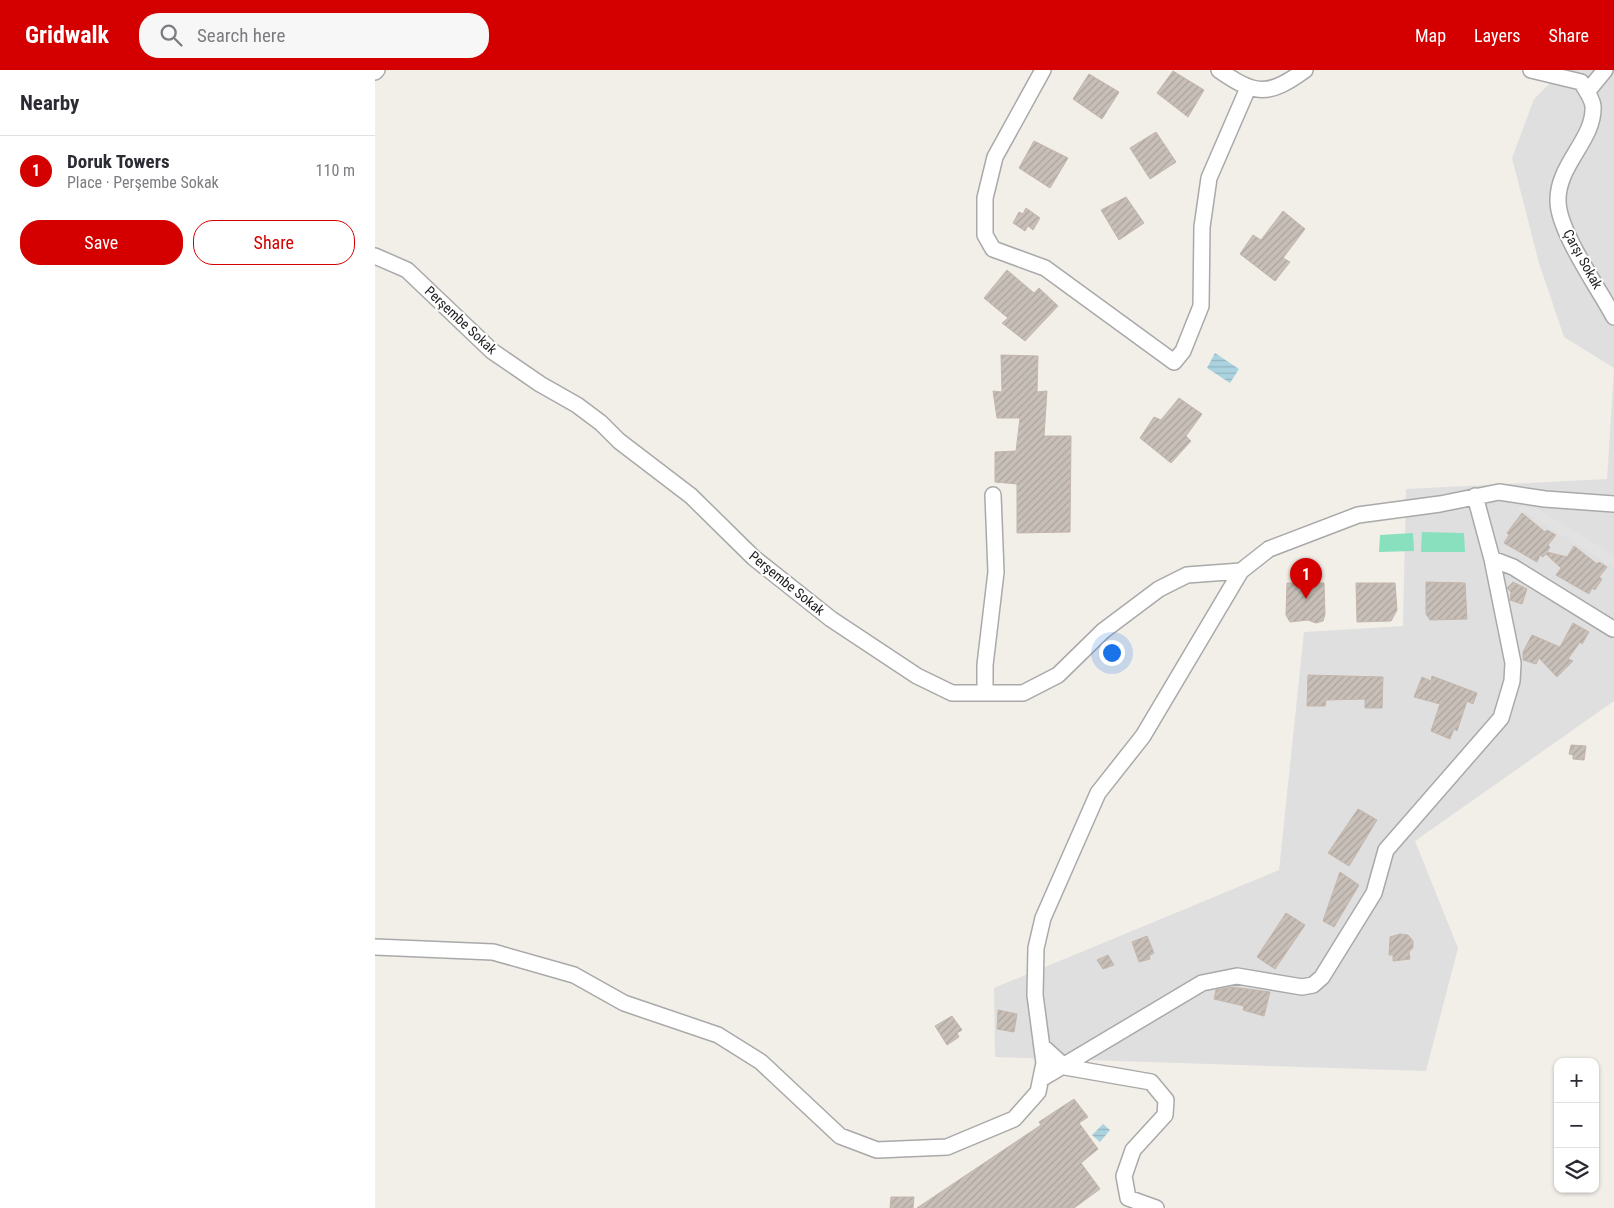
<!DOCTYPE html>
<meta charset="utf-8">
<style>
body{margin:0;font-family:"Roboto Condensed",sans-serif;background:#f7f7f7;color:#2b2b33}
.controls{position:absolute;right:15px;bottom:15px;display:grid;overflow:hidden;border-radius:10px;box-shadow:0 1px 4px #0004}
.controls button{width:45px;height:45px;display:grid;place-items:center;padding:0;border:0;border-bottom:1px solid #e1e1e2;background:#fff;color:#2b2b33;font:25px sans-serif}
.you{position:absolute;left:736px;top:582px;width:18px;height:18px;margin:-12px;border:4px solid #fff;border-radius:50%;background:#1a73e8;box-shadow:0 0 0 8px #1a73e833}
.badge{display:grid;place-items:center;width:32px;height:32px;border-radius:50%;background:#d40000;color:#fff;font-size:16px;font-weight:700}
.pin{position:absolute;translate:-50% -41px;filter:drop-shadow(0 1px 2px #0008)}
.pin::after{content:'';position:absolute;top:26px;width:18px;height:15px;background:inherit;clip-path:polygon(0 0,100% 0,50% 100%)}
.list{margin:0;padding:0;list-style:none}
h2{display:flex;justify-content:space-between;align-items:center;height:65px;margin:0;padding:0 20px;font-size:21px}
h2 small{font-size:16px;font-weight:400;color:#7c7c81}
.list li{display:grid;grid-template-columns:32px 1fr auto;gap:15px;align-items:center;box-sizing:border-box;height:70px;padding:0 20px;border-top:1px solid #e1e1e2}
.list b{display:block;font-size:19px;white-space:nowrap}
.list p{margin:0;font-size:16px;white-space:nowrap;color:#7c7c81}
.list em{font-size:16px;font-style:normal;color:#7c7c81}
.actions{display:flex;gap:10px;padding:15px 20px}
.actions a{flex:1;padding:11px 0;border:1px solid #d40000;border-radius:20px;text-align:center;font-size:18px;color:#d40000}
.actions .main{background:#d40000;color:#fff}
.icon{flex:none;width:28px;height:28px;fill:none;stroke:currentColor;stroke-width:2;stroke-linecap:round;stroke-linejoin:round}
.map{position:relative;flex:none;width:1239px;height:1138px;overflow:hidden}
header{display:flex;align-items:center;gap:30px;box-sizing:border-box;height:70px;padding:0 25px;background:#d40000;color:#fff}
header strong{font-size:24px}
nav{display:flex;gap:28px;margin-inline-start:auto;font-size:18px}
.search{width:350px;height:45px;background:#f7f7f7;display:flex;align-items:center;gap:12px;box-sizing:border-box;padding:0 18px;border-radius:20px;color:#7c7c81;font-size:19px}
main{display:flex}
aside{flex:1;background:#fff}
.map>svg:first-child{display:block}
</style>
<header>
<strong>Gridwalk</strong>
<div class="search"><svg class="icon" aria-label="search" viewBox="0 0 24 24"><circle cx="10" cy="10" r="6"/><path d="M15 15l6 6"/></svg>Search here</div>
<nav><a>Map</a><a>Layers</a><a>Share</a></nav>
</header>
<main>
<aside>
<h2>Nearby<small></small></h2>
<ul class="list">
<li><span class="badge">1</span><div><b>Doruk Towers</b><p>Place · Perşembe Sokak</p></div><em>110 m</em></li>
</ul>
<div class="actions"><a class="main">Save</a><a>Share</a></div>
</aside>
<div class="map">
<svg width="1239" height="1138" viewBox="0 0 1239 1138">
<defs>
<pattern id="water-rules" width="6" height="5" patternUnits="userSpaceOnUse" patternTransform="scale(1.25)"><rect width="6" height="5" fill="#aad3df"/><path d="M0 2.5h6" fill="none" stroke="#92b5bf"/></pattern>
<pattern id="building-hatch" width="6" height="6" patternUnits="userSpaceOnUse" patternTransform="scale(1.25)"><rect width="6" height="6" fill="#c7bfb8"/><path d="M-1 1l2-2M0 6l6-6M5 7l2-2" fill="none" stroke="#aba49e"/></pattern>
</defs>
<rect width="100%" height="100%" fill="#f2efe9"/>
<path fill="#e0dfdf" d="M 1188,0 L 1239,0 L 1239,631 L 1040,771 L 1083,878 L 1051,1001 L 620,987 L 619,918 L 904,800 L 929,562 L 1028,556 L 1031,419 L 1232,409 L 1239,298 L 1189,267 L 1164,193 L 1137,88 L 1159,29 Z"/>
<path fill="#88e0be" d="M 1047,462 L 1089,463 L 1090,482 L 1046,482 Z
M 1038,463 L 1039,481 L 1004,482 L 1005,465 Z"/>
<path fill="#e2e2e2" d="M 1146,435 L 1159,437 L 1239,485 L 1239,498 L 1159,447 L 1144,440 Z"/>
<path fill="url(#water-rules)" d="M 840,283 L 864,299 L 855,313 L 832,298 Z
M 728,1054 L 735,1060 L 725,1072 L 717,1065 Z"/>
<path fill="url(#building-hatch)" stroke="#c4b6ab" d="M 798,1 L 829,20 L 813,47 L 782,23 Z
M 714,4 L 744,22 L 727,49 L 698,29 Z
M 781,62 L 801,92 L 775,109 L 755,78 Z
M 659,71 L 693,88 L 675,118 L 644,98 Z
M 751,127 L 769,153 L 744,170 L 726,140 Z
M 651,138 L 665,148 L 658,160 L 653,156 L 650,161 L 638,153 L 644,142 L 648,144 Z
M 908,141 L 930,159 L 908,188 L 915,192 L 900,211 L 865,184 L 878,165 L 886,170 Z
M 632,200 L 659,223 L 664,218 L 683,236 L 650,271 L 627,253 L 633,248 L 609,228 Z
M 626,285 L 663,286 L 662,322 L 672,321 L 669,366 L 696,366 L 695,462 L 642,463 L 642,414 L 620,412 L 620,382 L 641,381 L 645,348 L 622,348 L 618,321 L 627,322 Z
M 804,328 L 827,344 L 811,366 L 816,371 L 796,393 L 765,368 L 779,347 L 786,350 Z
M 1147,443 L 1170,462 L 1172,460 L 1181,465 L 1173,475 L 1175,477 L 1172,482 L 1192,487 L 1199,476 L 1222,494 L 1224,492 L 1232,497 L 1224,507 L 1227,509 L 1220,520 L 1217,518 L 1214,524 L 1181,505 L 1186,498 L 1171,484 L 1168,487 L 1165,485 L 1162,492 L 1129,473 L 1134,465 L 1132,463 Z
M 1051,512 L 1090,513 L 1092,549 L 1055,550 L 1051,544 Z
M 1138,512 L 1152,519 L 1147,534 L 1135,530 L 1136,522 L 1132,518 Z
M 912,513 L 949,513 L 950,544 L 948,551 L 941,553 L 933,550 L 915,552 L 911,545 Z
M 981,513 L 1020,513 L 1022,540 L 1016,551 L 982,552 Z
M 1198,553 L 1214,562 L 1207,574 L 1205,572 L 1193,589 L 1198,591 L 1182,607 L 1164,588 L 1161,594 L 1148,590 L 1148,582 L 1157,565 L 1185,577 Z
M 933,605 L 1008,607 L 1007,638 L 990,638 L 990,629 L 951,630 L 950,636 L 932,636 Z
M 1057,606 L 1102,623 L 1098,634 L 1092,631 L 1082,661 L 1079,659 L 1075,669 L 1056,661 L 1065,634 L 1039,627 L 1047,607 L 1056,611 Z
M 1196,675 L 1211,676 L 1209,690 L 1198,689 L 1198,685 L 1194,684 Z
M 983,739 L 1002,750 L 974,796 L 953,783 Z
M 965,802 L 984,815 L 959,857 L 948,851 Z
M 911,843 L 930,855 L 900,899 L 882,887 Z
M 1025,864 L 1033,865 L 1038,871 L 1038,878 L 1034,882 L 1035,889 L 1018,891 L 1018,885 L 1014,885 L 1015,867 Z
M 772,866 L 779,883 L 774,886 L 775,889 L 764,892 L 757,872 Z
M 733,885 L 739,895 L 728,899 L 722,890 Z
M 857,917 L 895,922 L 889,946 L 868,940 L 869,936 L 839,929 L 841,920 Z
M 623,940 L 642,944 L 639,962 L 622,959 Z
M 577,946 L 587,960 L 582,963 L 584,967 L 572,975 L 560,956 Z
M 699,1029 L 713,1047 L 704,1053 L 723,1079 L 706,1093 L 725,1119 L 699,1138 L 542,1138 L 666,1055 L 664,1052 Z
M 516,1127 L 539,1127 L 538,1138 L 515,1138 Z"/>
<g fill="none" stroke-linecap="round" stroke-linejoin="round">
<defs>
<path id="minor" d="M 668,0 L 620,87 L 610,128 L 610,165 L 618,179 L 670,198 L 799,292 L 808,281 L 826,236 L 827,157 L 834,108 L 873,18
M 844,0 C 880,25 893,27 930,0
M 1156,0 L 1206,12 C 1210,18 1217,28 1218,36 C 1220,69 1182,95 1183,131 C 1183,161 1224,219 1239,247
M 0,2 L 2,0
M 1212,22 L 1230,0
M 0,186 L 32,200 L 117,281 L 165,314 L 202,335 L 226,353 L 244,371 L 316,426 L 379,488 L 456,549 L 542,606 L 577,623 L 648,623 L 683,605 L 728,561 L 784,519 L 812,505 L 866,501
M 1117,489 L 1138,497 L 1238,559
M 610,623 L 610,595 L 621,502 L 618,425
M 0,877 L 118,882 L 199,905 L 249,933 L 343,965 L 386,992 L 465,1066 L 502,1080 L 572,1077 L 639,1049 L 663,1022 L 669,993 L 660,925 L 661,878 L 668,848 L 723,723 L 768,666 L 866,501 L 894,479 L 983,445 L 1065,434 L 1124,422 L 1170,429 L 1239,434
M 667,976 L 690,997 L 776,1012 L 791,1030 L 790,1045 L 758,1080 L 749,1106 L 753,1128 L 781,1138
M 666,1009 L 827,913 L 862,906 L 927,917 L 938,915 L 947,907 L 999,823 L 1011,780 L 1126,648 L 1137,611 L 1138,593 L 1117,489 L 1100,426"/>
</defs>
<use href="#minor" stroke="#a9a9a9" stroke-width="18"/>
<use href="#minor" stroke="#fff" stroke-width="15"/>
</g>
<g text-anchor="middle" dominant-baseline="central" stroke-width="4" stroke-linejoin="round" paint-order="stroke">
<g font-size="14" fill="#222" stroke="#fff">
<text transform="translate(1208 189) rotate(61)">Çarşı Sokak</text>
<text transform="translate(86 250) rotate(43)">Perşembe Sokak</text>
<text transform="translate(412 513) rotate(39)">Perşembe Sokak</text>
</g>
</g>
</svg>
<div class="controls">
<button>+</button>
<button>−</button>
<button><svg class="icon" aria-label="layers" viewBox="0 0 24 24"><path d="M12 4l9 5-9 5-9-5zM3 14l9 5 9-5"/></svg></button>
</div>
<div class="you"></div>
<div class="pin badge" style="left:931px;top:529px">1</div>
</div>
</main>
